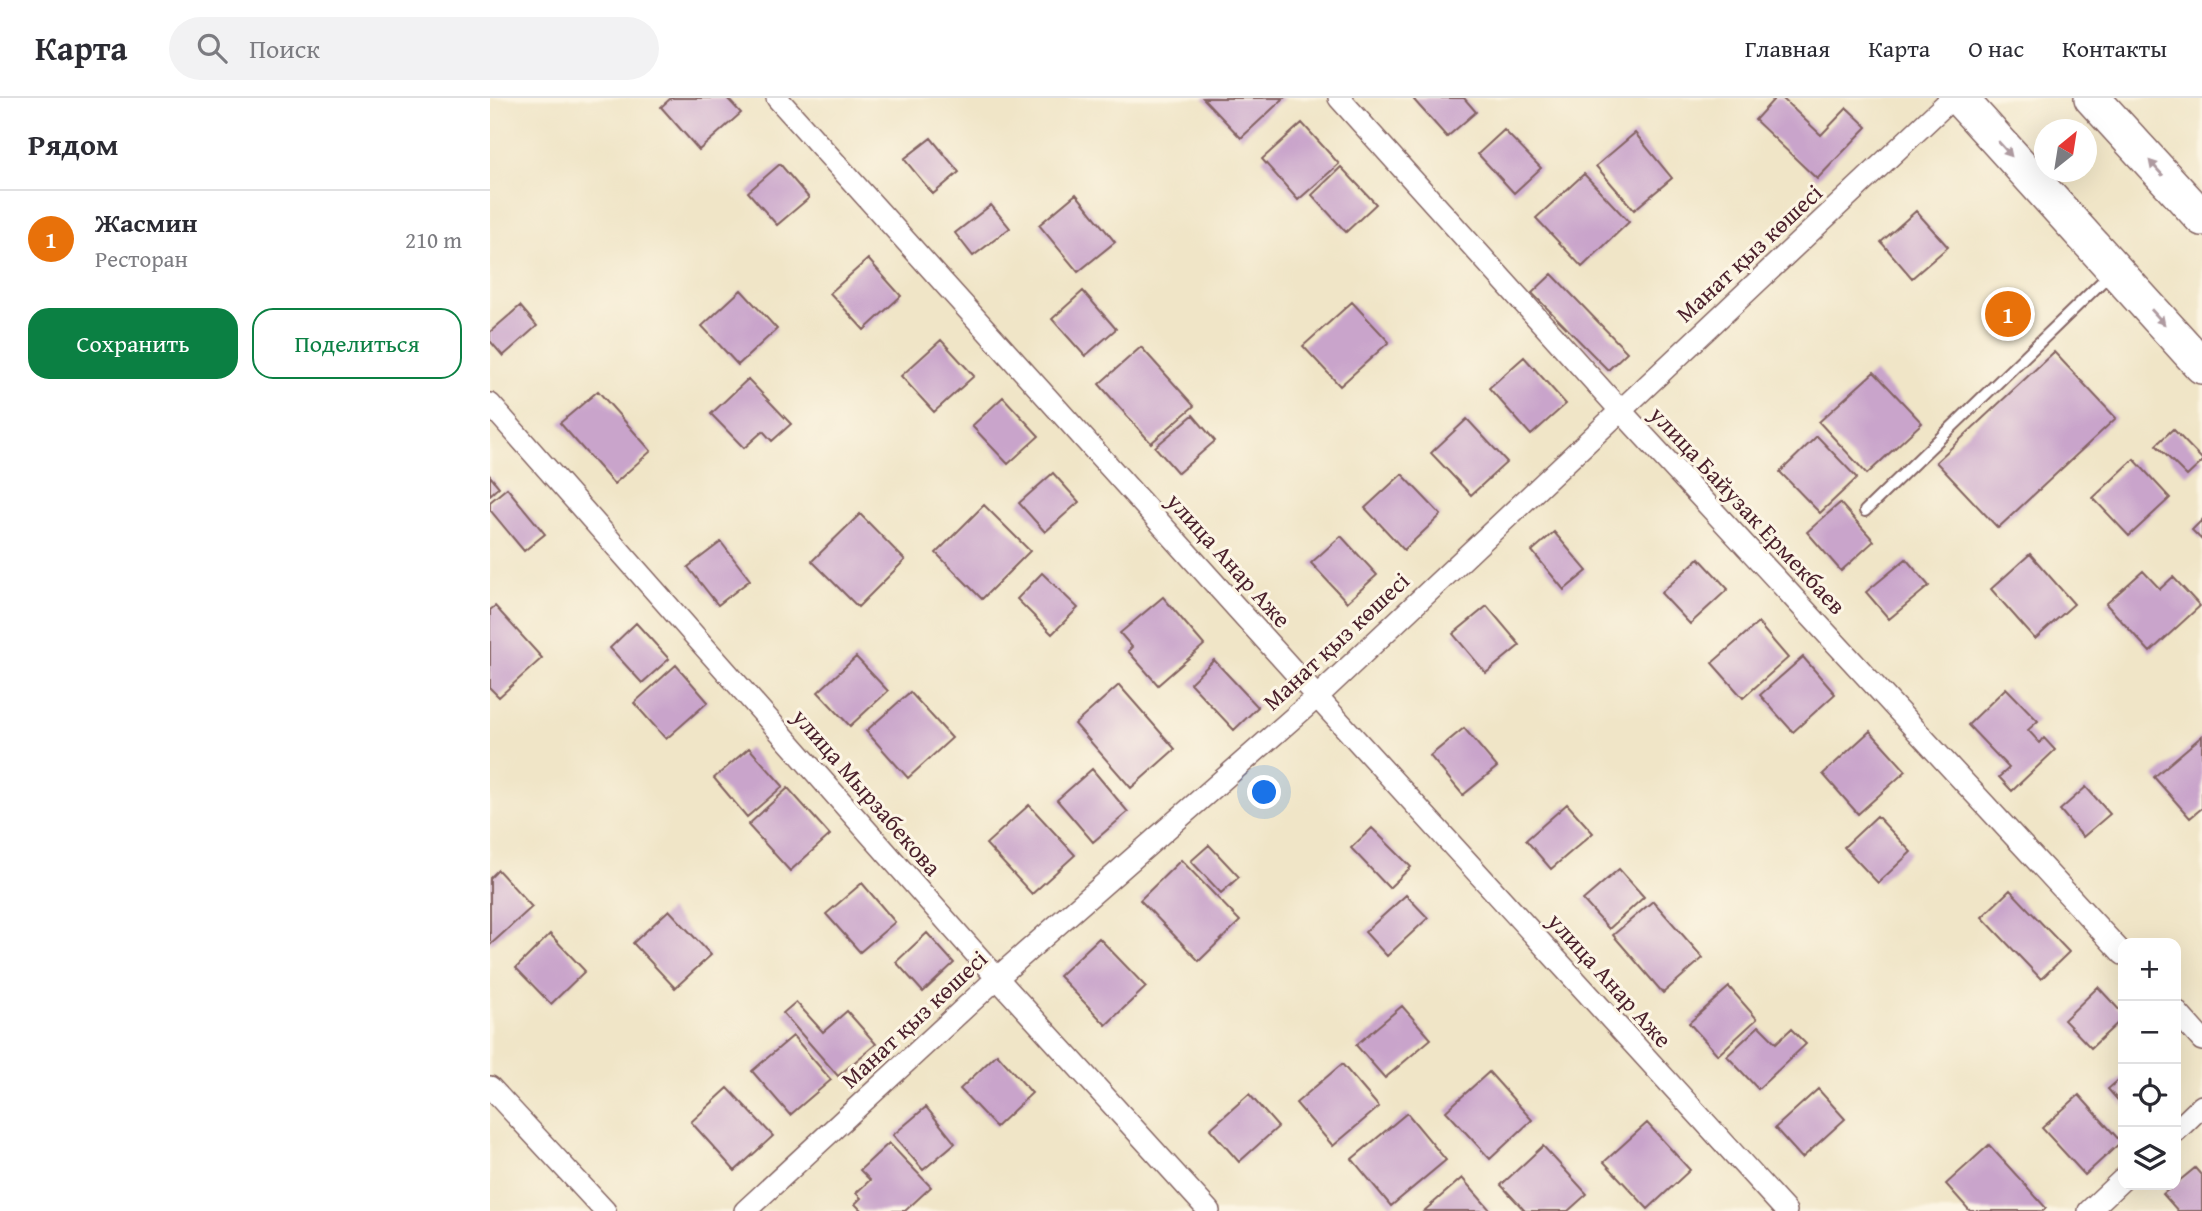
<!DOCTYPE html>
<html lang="ru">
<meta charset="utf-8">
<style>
body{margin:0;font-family:"Gentium Book Plus",serif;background:#f2f2f3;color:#2b2b33}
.controls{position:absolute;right:21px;bottom:21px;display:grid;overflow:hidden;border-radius:14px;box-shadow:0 7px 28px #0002}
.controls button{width:63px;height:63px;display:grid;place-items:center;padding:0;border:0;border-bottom:2px solid #e1e1e2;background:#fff;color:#2b2b33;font:35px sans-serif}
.compass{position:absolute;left:1544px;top:21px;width:63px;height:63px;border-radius:50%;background:#fff;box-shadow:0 7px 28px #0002;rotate:30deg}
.you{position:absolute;left:775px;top:695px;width:24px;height:24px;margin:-18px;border:5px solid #fff;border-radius:50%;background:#1a73e8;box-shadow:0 0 0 10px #1a73e833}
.badge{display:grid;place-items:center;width:46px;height:46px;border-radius:50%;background:#0b8043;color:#fff;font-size:23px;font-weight:700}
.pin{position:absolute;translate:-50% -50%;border:4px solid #fff;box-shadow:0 2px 7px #0006}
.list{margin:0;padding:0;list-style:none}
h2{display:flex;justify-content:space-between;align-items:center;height:91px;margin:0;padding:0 28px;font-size:30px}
h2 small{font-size:23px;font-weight:400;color:#7c7c81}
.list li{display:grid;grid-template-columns:46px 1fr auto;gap:21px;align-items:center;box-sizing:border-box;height:98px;padding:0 28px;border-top:2px solid #e1e1e2}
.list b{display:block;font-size:26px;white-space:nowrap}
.list p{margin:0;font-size:23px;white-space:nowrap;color:#7c7c81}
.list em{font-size:23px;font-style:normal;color:#7c7c81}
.actions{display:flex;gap:14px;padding:21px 28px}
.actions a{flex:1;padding:16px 0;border:2px solid #0b8043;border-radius:21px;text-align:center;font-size:24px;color:#0b8043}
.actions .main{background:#0b8043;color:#fff}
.icon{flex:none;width:38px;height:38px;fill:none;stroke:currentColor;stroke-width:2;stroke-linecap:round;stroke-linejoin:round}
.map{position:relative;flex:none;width:1712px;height:1113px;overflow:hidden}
header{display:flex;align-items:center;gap:42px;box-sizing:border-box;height:98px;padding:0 35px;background:#fff;border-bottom:2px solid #e1e1e2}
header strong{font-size:33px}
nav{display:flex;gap:38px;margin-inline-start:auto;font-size:24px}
.search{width:490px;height:63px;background:#f2f2f3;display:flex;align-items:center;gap:18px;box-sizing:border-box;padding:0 24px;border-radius:38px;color:#7c7c81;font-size:26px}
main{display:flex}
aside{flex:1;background:#fff}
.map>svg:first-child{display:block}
</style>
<header>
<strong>Карта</strong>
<div class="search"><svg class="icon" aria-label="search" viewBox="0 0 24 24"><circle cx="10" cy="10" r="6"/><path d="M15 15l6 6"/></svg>Поиск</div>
<nav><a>Главная</a><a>Карта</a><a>О нас</a><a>Контакты</a></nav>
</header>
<main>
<aside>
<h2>Рядом<small></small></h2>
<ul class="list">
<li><span class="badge" style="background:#e8710a">1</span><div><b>Жасмин</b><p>Ресторан</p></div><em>210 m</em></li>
</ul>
<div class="actions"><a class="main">Сохранить</a><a>Поделиться</a></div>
</aside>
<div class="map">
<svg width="1712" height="1113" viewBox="0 0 1712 1113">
<rect width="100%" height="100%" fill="#fcf5e5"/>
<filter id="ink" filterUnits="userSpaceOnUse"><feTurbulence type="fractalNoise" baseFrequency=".0143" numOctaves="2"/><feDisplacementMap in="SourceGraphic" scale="14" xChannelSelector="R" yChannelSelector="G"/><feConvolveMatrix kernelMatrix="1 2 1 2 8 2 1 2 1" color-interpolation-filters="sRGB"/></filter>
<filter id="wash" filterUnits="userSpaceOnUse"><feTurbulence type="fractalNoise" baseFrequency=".00686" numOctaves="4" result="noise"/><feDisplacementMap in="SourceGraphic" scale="28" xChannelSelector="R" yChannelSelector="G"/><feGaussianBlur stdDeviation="1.57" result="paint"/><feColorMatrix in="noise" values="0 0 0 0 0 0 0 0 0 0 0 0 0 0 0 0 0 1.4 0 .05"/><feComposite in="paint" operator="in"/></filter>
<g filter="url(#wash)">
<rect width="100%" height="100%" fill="#f0e5c7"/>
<g id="blocks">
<path fill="#c9a4cb" d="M 181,0 L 237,0 L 251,15 L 209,52 L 171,9 Z
M 713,0 L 794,0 L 751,40 Z
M 926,0 L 974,0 L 986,14 L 957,39 L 924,2 Z
M 1285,0 L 1292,0 L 1331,37 L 1357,10 L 1377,29 L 1327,81 L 1265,22 Z
M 812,25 L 849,66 L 808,102 L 772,61 Z
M 1014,32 L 1051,70 L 1024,95 L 988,56 Z
M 1145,35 L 1182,80 L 1144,112 L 1106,68 Z
M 441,40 L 469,74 L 443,96 L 414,61 Z
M 290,66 L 319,100 L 287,127 L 258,94 Z
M 851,69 L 886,106 L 856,134 L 822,97 Z
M 1094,76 L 1139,124 L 1092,169 L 1046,120 Z
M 586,96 L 625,144 L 588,174 L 549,127 Z
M 501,107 L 520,130 L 483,158 L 465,135 Z
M 1426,113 L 1458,149 L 1422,180 L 1391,144 Z
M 378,161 L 411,198 L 374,232 L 340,195 Z
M 1062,176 L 1137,254 L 1118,272 L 1042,195 Z
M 251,192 L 287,231 L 248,267 L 212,228 Z
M 593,193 L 626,231 L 595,258 L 562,221 Z
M 862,204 L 899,244 L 850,288 L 813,248 Z
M 30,208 L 47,228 L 13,258 L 0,243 L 0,234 Z
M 451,242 L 484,278 L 444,314 L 411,278 Z
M 651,249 L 704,308 L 661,345 L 609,286 Z
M 1564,254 L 1626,320 L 1508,430 L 1446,364 Z
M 1034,259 L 1076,306 L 1041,337 L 999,290 Z
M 1384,274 L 1432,325 L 1377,376 L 1329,324 Z
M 258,281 L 301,326 L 282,343 L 273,333 L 254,350 L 221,316 Z
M 108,293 L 161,353 L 124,386 L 70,325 Z
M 513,299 L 549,338 L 518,366 L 482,328 Z
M 703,317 L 725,343 L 688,375 L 665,349 Z
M 977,321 L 1017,364 L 981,397 L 941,355 Z
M 1683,331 L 1712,361 L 1712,364 L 1697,378 L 1666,347 Z
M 1327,338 L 1367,380 L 1330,415 L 1290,374 Z
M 1644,361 L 1680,400 L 1639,438 L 1603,400 Z
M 563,375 L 589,404 L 555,434 L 529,405 Z
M 912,376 L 951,417 L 914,452 L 875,410 Z
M 0,378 L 9,389 L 0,397 Z
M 17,390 L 55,436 L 34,453 L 0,412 L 0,404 Z
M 1350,405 L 1384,443 L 1351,473 L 1317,434 Z
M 494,407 L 540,453 L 492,501 L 446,455 Z
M 370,416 L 415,462 L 368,509 L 322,463 Z
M 1712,422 L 1712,442 L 1702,432 Z
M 1064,434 L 1097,473 L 1074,492 L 1042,453 Z
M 851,438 L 887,477 L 857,504 L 821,465 Z
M 231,444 L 260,482 L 228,507 L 198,469 Z
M 1540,456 L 1584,506 L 1545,541 L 1501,491 Z
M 1209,460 L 1238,491 L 1200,526 L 1171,495 Z
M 1416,461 L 1439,488 L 1399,521 L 1376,494 Z
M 1653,473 L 1670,491 L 1683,479 L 1710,508 L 1660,554 L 1616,506 Z
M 552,475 L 588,510 L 562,536 L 527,501 Z
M 673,499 L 714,547 L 668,587 L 638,553 L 642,549 L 630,535 Z
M 5,508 L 52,560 L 9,599 L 0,590 L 0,512 Z
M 997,508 L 1030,547 L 996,575 L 963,536 Z
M 146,525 L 179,561 L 152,585 L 120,550 Z
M 1268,525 L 1298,560 L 1253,600 L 1222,565 Z
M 366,559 L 398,593 L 360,628 L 328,594 Z
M 1313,559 L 1345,596 L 1303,634 L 1270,597 Z
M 724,562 L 768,609 L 744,632 L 700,585 Z
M 186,567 L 218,604 L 176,641 L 144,605 Z
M 629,587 L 685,651 L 641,690 L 585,626 Z
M 1516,590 L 1548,623 L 1538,632 L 1550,645 L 1554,640 L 1565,652 L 1522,693 L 1509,679 L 1519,670 L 1478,627 Z
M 420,594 L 462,640 L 418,680 L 376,633 Z
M 974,630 L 1007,669 L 973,697 L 940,658 Z
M 1380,633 L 1416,673 L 1368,716 L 1333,676 Z
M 1712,638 L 1712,710 L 1700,720 L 1664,679 Z
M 259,650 L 293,688 L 257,719 L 224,680 Z
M 602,671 L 638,714 L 603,744 L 567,702 Z
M 1596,689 L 1620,716 L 1593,739 L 1570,712 Z
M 298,690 L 340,737 L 300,773 L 258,727 Z
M 1077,706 L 1103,735 L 1061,771 L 1036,742 Z
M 539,707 L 585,757 L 542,796 L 496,746 Z
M 1387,718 L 1421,754 L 1388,785 L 1354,749 Z
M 882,730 L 921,769 L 899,790 L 861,750 Z
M 719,747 L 749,779 L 731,795 L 701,763 Z
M 691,762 L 750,823 L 709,863 L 650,802 Z
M 1129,771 L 1154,799 L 1119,831 L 1093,802 Z
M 8,772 L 42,809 L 0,847 L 0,780 Z
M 372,785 L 405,824 L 370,854 L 336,816 Z
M 1520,792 L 1579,854 L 1551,881 L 1492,819 Z
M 916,797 L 938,820 L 897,858 L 875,834 Z
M 1163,803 L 1213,860 L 1173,895 L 1123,837 Z
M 179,812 L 221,857 L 185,890 L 143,845 Z
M 437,835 L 464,865 L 433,894 L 406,864 Z
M 60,836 L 95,873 L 61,906 L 26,870 Z
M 609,840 L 656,889 L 616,927 L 569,878 Z
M 1239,889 L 1267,921 L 1228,957 L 1199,925 Z
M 1608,889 L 1633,916 L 1633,920 L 1601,950 L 1574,922 Z
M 306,904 L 333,934 L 357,913 L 386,946 L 348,978 L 293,915 Z
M 912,908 L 941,941 L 895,980 L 866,947 Z
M 1269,928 L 1286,945 L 1301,931 L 1316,946 L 1268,991 L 1237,958 Z
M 303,938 L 341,982 L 300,1017 L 262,973 Z
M 507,956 L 542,995 L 506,1029 L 470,991 Z
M 852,966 L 889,1009 L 843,1048 L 806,1005 Z
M 999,974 L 1042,1022 L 1000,1061 L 956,1013 Z
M 1633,978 L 1633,1008 L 1618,991 Z
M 238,990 L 283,1038 L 245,1073 L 201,1024 Z
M 1328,991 L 1355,1021 L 1312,1060 L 1285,1030 Z
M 759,996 L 788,1029 L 749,1064 L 720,1031 Z
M 1589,997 L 1631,1044 L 1595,1077 L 1552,1030 Z
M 436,1009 L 465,1045 L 433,1072 L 403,1037 Z
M 917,1015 L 956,1062 L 901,1108 L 862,1061 Z
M 1157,1025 L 1200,1072 L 1158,1111 L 1114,1064 Z
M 399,1045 L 441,1089 L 415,1113 L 372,1113 L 365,1106 L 371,1100 L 366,1095 L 380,1082 L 370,1072 Z
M 1499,1047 L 1556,1110 L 1553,1113 L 1480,1113 L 1456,1086 Z
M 1053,1048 L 1097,1096 L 1078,1113 L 1035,1113 L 1011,1087 Z
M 1705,1070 L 1712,1078 L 1712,1113 L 1688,1113 L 1673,1096 Z
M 972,1080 L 1001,1113 L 934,1113 Z"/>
</g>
</g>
<g filter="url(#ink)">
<use href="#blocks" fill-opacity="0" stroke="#846462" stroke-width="2"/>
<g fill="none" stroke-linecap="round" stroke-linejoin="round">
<defs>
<path id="lane" d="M 1375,413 L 1620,176"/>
<path id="street" d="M 287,0 L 827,599 L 1296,1113
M 849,0 L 1130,312 L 1633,856
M 0,306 L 507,880 L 719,1113
M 1686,913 L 1712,942
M 0,989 L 115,1113
M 1686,1033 L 1712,1008
M 255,1113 L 507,880 L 827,599 L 1462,0
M 1599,1113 L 1633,1081"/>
<path id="primary" d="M 1469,0 L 1712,268
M 1602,0 L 1712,120"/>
</defs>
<use href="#lane" stroke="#846462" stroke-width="14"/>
<use href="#street" stroke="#846462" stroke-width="24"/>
<use href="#primary" stroke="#846462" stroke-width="38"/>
<use href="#lane" stroke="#fff" stroke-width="10"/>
<use href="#street" stroke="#fff" stroke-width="21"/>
<use href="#primary" stroke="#fff" stroke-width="35"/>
</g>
<defs><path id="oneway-solid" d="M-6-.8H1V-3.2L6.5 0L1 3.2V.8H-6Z" transform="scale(1.75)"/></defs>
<g fill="#ae9aa0">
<use href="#oneway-solid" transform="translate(1515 51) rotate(48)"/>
<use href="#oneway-solid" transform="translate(1666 70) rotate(-132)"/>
<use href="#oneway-solid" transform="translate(1668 219) rotate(48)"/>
</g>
</g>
<g text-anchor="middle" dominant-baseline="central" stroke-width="6" stroke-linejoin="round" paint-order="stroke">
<g font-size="24" fill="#4a1f2b" stroke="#fcf5e5">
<text transform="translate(1259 155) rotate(-43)">Манат қыз көшесі</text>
<text transform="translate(1258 412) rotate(47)">улица Байузак Ермекбаев</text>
<text transform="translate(739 462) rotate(48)">улица Анар Аже</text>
<text transform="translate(846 543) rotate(-43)">Манат қыз көшесі</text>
<text transform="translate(377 694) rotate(49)">улица Мырзабекова</text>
<text transform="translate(1120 882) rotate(48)">улица Анар Аже</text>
<text transform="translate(424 921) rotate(-43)">Манат қыз көшесі</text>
</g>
</g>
</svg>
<div class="controls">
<button>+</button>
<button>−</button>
<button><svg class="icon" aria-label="locate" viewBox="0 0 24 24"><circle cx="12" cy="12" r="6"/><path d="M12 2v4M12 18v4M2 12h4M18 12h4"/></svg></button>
<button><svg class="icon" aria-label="layers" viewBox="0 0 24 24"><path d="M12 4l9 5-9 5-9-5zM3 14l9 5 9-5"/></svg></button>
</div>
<svg class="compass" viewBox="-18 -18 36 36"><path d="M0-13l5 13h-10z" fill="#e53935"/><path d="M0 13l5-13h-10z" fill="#7c7c81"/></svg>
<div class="you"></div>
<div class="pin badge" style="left:1518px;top:216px;background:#e8710a">1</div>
</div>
</main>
